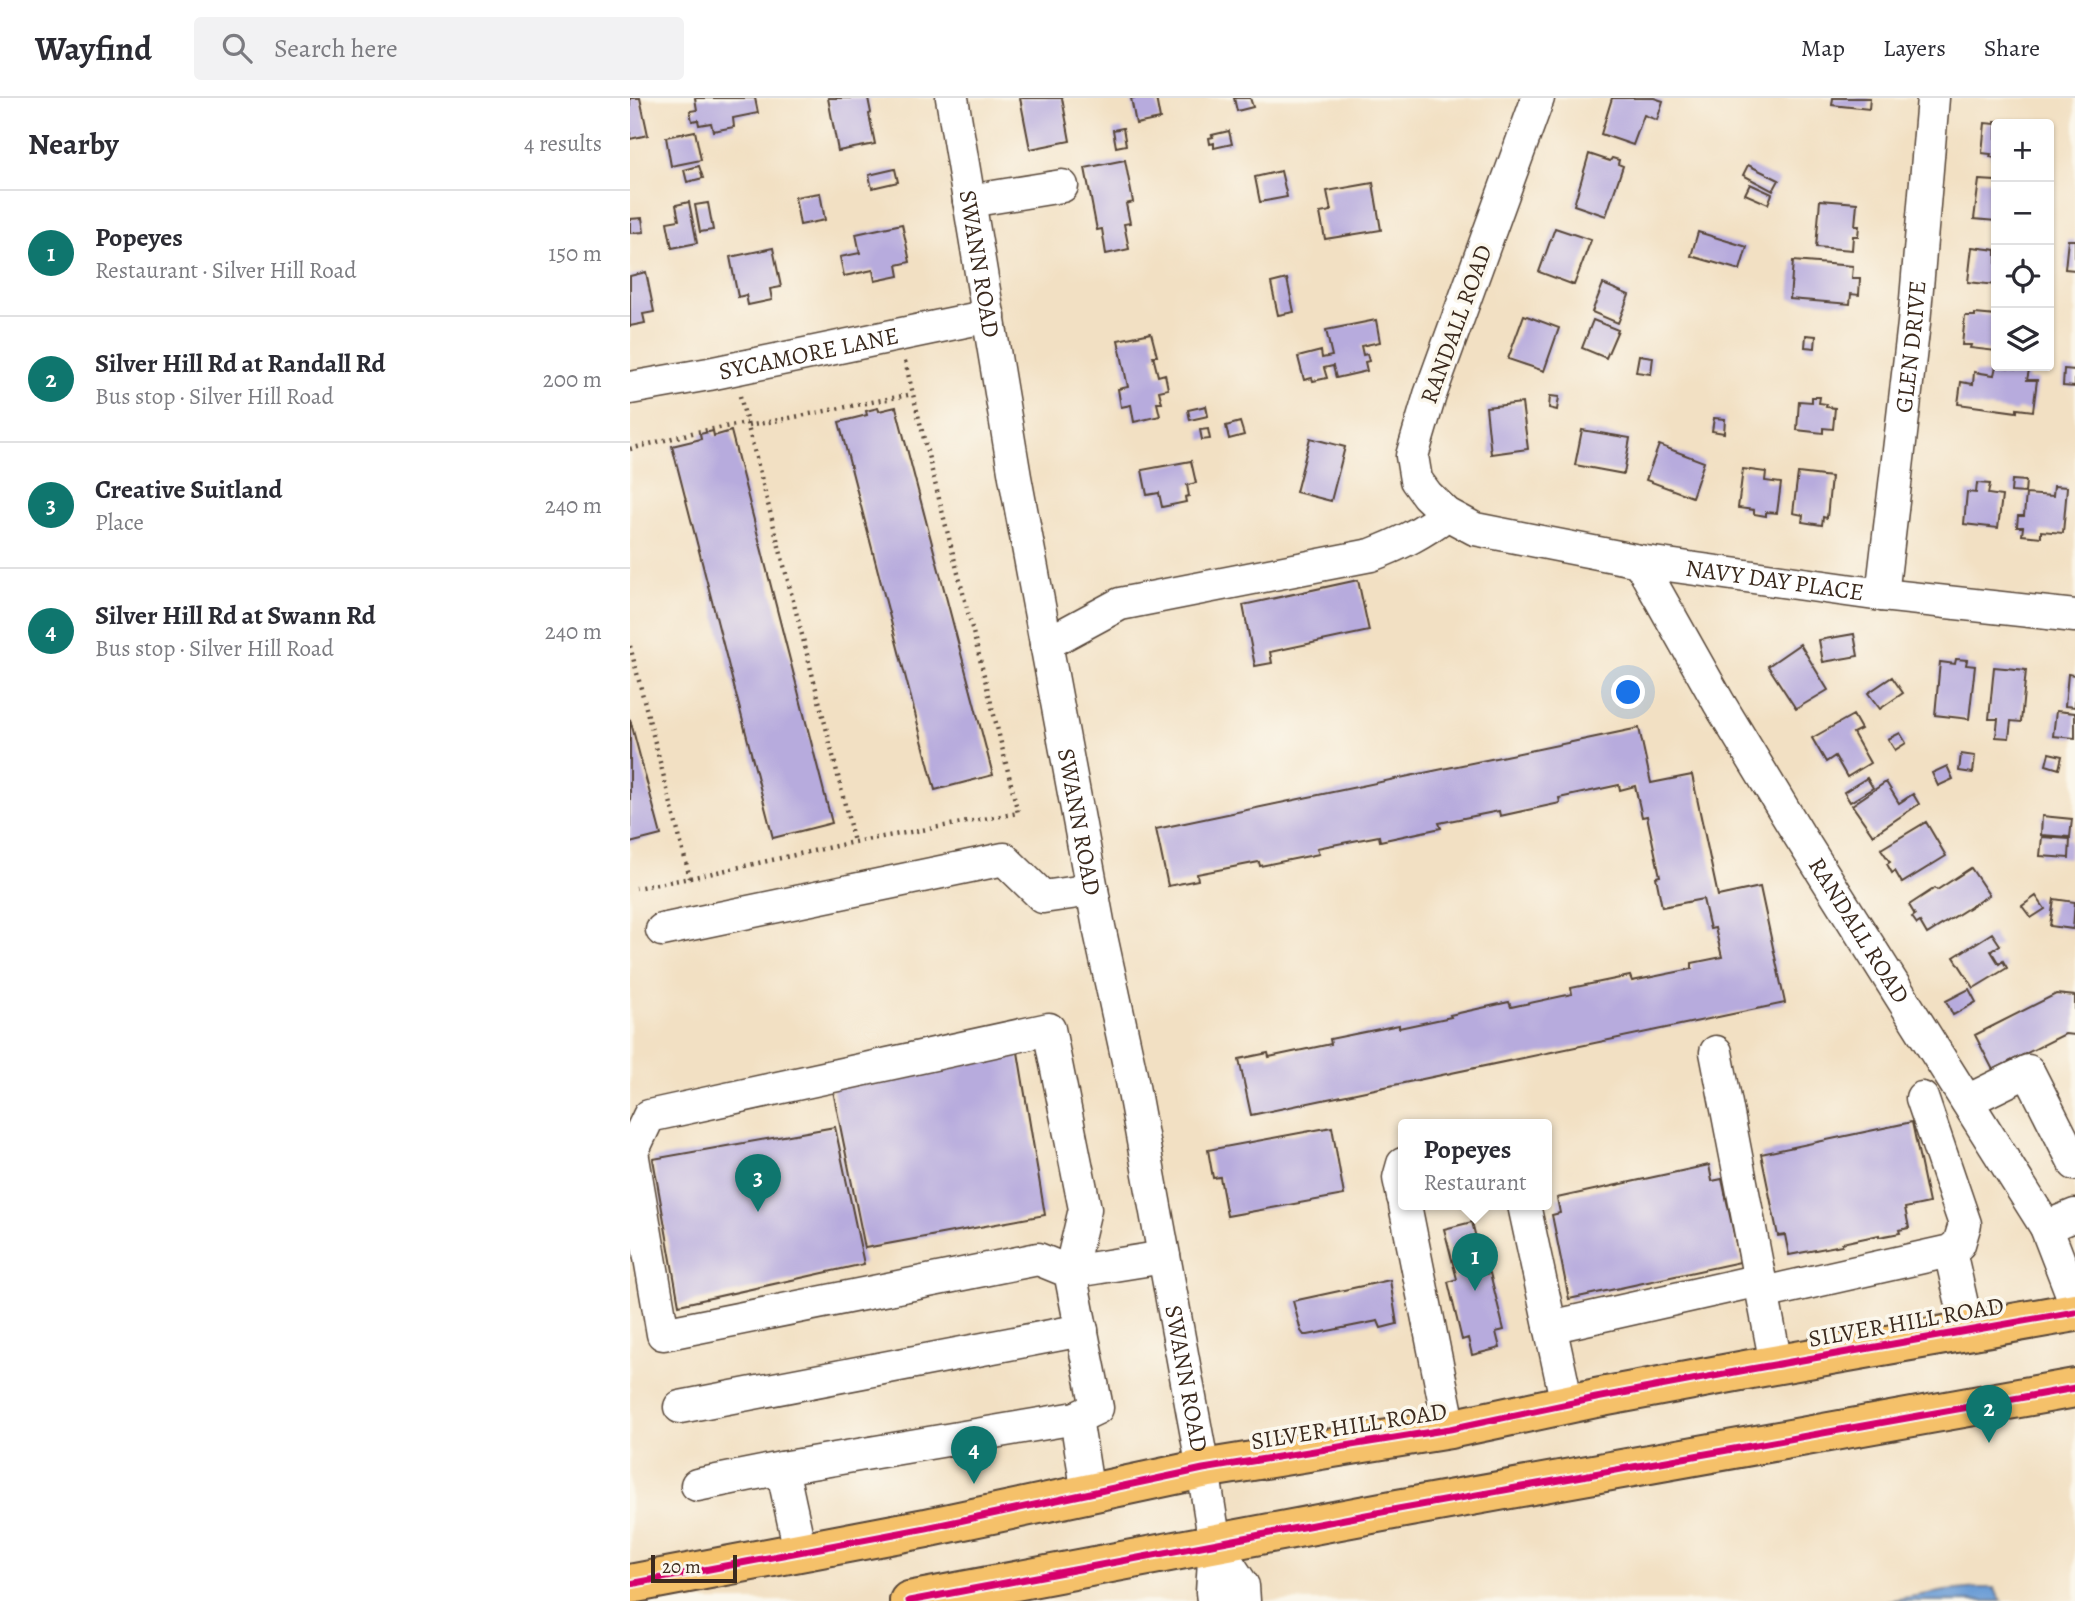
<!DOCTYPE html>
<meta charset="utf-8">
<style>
body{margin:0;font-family:Alegreya,serif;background:#f2f2f3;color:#2b2b33}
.controls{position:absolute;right:21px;top:21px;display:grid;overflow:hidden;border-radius:7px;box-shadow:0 2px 5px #0004}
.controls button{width:63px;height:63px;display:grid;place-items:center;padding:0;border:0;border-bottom:2px solid #e1e1e2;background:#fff;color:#2b2b33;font:35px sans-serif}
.scale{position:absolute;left:21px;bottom:18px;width:86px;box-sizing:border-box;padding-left:7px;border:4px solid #3b2a1e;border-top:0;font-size:19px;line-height:24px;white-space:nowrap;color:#3b2a1e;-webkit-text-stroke:5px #fbf7ec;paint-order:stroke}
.you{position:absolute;left:999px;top:595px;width:24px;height:24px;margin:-18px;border:5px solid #fff;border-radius:50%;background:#1a73e8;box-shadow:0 0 0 10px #1a73e833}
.badge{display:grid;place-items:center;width:46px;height:46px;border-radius:50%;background:#0f766e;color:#fff;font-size:23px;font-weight:700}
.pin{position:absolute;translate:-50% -58px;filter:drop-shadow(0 2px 4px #0008)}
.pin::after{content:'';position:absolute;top:37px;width:24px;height:21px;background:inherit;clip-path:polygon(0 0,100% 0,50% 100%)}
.popup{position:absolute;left:768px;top:1021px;width:154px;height:91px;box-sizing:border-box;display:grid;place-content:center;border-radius:7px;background:#fff;filter:drop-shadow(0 2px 5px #0005);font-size:23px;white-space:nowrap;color:#7c7c81}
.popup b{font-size:26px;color:#2b2b33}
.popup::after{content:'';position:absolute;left:50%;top:100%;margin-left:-14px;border:14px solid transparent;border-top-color:#fff}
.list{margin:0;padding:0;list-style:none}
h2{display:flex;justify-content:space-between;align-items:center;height:91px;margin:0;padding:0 28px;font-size:30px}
h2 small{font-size:23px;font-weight:400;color:#7c7c81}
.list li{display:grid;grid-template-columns:46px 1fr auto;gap:21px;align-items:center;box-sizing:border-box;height:126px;padding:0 28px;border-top:2px solid #e1e1e2}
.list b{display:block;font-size:26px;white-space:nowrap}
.list p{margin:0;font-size:23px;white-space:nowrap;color:#7c7c81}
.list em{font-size:23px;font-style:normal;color:#7c7c81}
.icon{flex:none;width:38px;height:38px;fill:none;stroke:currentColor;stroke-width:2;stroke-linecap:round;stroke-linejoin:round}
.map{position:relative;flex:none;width:1445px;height:1503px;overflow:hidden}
header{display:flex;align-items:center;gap:42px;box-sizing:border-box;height:98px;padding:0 35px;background:#fff;border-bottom:2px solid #e1e1e2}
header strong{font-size:33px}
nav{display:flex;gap:38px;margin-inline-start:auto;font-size:24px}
.search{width:490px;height:63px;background:#f2f2f3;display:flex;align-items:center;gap:18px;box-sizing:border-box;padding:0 24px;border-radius:7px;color:#7c7c81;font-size:26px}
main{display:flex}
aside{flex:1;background:#fff}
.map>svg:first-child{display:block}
</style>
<header>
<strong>Wayfind</strong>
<div class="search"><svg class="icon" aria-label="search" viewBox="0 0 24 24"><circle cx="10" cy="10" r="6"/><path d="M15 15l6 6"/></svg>Search here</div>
<nav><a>Map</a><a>Layers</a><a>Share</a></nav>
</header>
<main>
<aside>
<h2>Nearby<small>4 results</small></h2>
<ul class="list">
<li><span class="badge">1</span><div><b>Popeyes</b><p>Restaurant · Silver Hill Road</p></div><em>150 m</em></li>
<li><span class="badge">2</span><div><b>Silver Hill Rd at Randall Rd</b><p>Bus stop · Silver Hill Road</p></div><em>200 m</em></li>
<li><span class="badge">3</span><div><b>Creative Suitland</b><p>Place</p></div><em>240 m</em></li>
<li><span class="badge">4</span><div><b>Silver Hill Rd at Swann Rd</b><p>Bus stop · Silver Hill Road</p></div><em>240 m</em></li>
</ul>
</aside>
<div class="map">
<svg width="1445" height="1503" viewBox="0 0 1445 1503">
<rect width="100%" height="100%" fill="#fbf7ec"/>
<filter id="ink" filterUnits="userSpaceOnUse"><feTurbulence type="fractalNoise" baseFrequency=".0143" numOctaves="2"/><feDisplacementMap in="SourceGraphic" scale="14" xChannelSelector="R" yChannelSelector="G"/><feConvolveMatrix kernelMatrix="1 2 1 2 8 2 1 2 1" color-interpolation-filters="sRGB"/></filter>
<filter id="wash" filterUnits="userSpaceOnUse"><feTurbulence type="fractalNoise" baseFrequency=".00686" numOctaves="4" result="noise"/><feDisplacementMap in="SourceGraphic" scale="28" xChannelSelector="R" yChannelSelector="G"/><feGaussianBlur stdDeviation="1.57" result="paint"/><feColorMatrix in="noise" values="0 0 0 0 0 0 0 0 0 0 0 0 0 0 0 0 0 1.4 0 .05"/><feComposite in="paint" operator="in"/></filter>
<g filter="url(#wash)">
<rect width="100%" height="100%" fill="#f2e0c3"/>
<path fill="#6c9dd6" stroke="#54647a" stroke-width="2" d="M 1349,1490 L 1364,1490 L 1372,1503 L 1256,1503 L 1315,1493 Z"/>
<g id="blocks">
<path fill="#b7abdd" d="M 0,0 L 10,0 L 18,37 L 0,41 Z
M 65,0 L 125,0 L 128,15 L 103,20 L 104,29 L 83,33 L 81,25 L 69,27 L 68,22 L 62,23 L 60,13 L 67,12 Z
M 198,0 L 238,0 L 241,15 L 239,16 L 245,46 L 208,53 Z
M 390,0 L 432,0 L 440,43 L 400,51 Z
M 501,0 L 526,0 L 530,21 L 506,26 Z
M 604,0 L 620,0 L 623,9 L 607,13 Z
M 982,0 L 1024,0 L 1033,3 L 1027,22 L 1014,17 L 1003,47 L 971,36 Z
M 1203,0 L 1240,0 L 1239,11 L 1202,7 Z
M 1365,23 L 1380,24 L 1380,26 L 1366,26 L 1366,60 L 1360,59 L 1361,56 L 1352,55 L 1355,25 L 1365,26 Z
M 493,30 L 496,47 L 486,49 L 483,32 Z
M 65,33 L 71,62 L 41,68 L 36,39 Z
M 599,33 L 602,46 L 584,50 L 584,45 L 580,46 L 579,40 L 583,39 L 582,37 Z
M 959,56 L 980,63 L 982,60 L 989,62 L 988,66 L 993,68 L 976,118 L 944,107 Z
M 495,62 L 503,104 L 496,106 L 500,125 L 494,126 L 499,151 L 476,156 L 472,131 L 467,132 L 455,70 Z
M 1118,67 L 1149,82 L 1143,93 L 1113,77 Z
M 69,68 L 73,80 L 57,84 L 54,72 Z
M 265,71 L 268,84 L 242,90 L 239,77 Z
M 651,73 L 657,99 L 630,104 L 625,79 Z
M 1349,82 L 1366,83 L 1366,123 L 1344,121 Z
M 743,85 L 751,132 L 695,141 L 690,115 L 701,113 L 697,93 Z
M 1120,86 L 1142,96 L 1138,106 L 1115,96 Z
M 190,95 L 195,122 L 170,127 L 165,99 Z
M 1190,102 L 1227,105 L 1225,128 L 1229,128 L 1228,138 L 1223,138 L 1222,152 L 1186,149 Z
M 59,104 L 67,145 L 42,150 L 37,124 L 49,122 L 46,107 Z
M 78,105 L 83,132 L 70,134 L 65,107 Z
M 12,120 L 14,134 L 0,135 L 0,121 Z
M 272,126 L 280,164 L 267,167 L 269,178 L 245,183 L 243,172 L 214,178 L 210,159 L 230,155 L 226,136 Z
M 925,130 L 961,142 L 944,187 L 909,174 Z
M 1068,134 L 1117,149 L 1110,172 L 1061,158 Z
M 1438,142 L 1445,142 L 1445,172 L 1435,171 Z
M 1342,149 L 1366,152 L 1366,187 L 1338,184 Z
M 143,150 L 151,189 L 140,191 L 142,202 L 118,207 L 116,197 L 108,199 L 100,159 Z
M 1163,163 L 1223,168 L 1222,180 L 1230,180 L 1229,197 L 1221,196 L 1220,206 L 1160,201 Z
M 16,174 L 24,214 L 13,216 L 15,225 L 0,228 L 0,178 Z
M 657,181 L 664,214 L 648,217 L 641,185 Z
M 973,186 L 999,197 L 988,225 L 962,214 Z
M 1345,216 L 1366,218 L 1366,253 L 1340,250 L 1341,247 L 1332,247 L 1335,218 L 1345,218 Z
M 894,217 L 929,230 L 914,273 L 878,261 Z
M 746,222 L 750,244 L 731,248 L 733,257 L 737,256 L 739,263 L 735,264 L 737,273 L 706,280 L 703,268 L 694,270 L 697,280 L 683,283 L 682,280 L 674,282 L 668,259 L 691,253 L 692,260 L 702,258 L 696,232 Z
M 963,222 L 988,232 L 976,260 L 952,250 Z
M 521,235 L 527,258 L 523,258 L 528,278 L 535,276 L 538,291 L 529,293 L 532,305 L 527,305 L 530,318 L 504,324 L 501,307 L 491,309 L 488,291 L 498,289 L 488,242 Z
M 1176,237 L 1186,238 L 1185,250 L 1175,249 Z
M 1009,257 L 1023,259 L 1021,276 L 1006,274 Z
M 1366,268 L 1399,272 L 1397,282 L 1407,282 L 1403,313 L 1387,311 L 1387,314 L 1328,306 L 1331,284 L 1343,286 L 1344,274 L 1364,277 Z
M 1434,271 L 1445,272 L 1445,289 L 1433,288 Z
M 920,298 L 929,299 L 927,312 L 919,310 Z
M 1182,299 L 1190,299 L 1189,305 L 1197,306 L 1196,309 L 1205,310 L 1203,331 L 1193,330 L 1193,335 L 1167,332 L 1169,303 L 1182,304 Z
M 892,305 L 898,351 L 861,356 L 856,309 Z
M 576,308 L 578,318 L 560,322 L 558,312 Z
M 266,309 L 363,677 L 305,692 L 209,324 L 237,317 L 236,313 L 248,310 L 249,313 Z
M 1084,320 L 1095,321 L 1094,335 L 1082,333 Z
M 610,324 L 614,337 L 599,341 L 596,328 Z
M 578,331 L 580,341 L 572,342 L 570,332 Z
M 952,332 L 1000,340 L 994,376 L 945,367 Z
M 83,333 L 84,338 L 101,333 L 202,725 L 143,740 L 42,348 L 71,341 L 70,336 Z
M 680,340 L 715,349 L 701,403 L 666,394 Z
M 1029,347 L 1074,364 L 1062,399 L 1016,382 Z
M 561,363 L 566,385 L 557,387 L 559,398 L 555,399 L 556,404 L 532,409 L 529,395 L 517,397 L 512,372 Z
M 1113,371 L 1136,374 L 1135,383 L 1151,385 L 1147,415 L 1136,414 L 1136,418 L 1124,416 L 1124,412 L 1108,410 Z
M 1168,375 L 1201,379 L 1197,420 L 1193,419 L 1192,427 L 1172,424 L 1173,417 L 1163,415 Z
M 1382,382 L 1396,383 L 1395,395 L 1381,394 Z
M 1347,385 L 1360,386 L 1358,396 L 1372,398 L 1368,430 L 1334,426 L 1337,394 L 1346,395 Z
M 1424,388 L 1437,389 L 1433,435 L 1411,433 L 1411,439 L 1392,437 L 1393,429 L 1387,429 L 1388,418 L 1394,418 L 1396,396 L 1423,398 Z
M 728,482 L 739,533 L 640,554 L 642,565 L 625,568 L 613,507 Z
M 1224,536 L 1228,558 L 1193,564 L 1189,542 Z
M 1170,546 L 1198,592 L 1166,611 L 1138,568 Z
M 1326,561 L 1337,562 L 1336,567 L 1345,568 L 1339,621 L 1305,617 L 1310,564 L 1325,566 Z
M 1364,569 L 1396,572 L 1391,624 L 1381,623 L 1379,640 L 1366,639 L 1368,621 L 1359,621 Z
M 1438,576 L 1445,577 L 1445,609 L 1435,608 Z
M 1262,579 L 1273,595 L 1250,611 L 1238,595 Z
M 1426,613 L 1445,615 L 1445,640 L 1423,638 Z
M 1223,617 L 1231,631 L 1223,635 L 1240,665 L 1217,679 L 1205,658 L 1196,664 L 1182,640 Z
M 0,621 L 31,737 L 0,745 Z
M 1009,630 L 1021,685 L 1062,677 L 1088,798 L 1130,789 L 1155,905 L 621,1017 L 609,961 L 638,955 L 639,959 L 701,946 L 700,941 L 769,927 L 769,930 L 821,919 L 820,917 L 879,904 L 881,909 L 942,896 L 941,890 L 1000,878 L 1002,883 L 1062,871 L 1062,865 L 1092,859 L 1085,830 L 1080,831 L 1073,801 L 1032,809 L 1026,779 L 1030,778 L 1017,718 L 1012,719 L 1005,688 L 990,692 L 989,687 L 929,700 L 930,705 L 870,718 L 869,713 L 809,725 L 811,730 L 750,743 L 749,738 L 687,750 L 689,756 L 630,768 L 629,764 L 567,776 L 568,782 L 538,788 L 526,731 Z
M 1270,635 L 1276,645 L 1265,652 L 1258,641 Z
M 1419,655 L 1432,658 L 1429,671 L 1416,667 Z
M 1331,656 L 1345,658 L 1343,675 L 1329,673 Z
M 1317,668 L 1323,681 L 1308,688 L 1302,675 Z
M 1237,680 L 1243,690 L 1220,704 L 1214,694 Z
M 1256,684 L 1269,705 L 1283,696 L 1289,706 L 1243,737 L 1222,707 Z
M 1412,718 L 1442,721 L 1440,739 L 1411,737 Z
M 1296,724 L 1316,758 L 1272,785 L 1265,773 L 1262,775 L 1257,766 L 1260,764 L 1251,751 Z
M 1412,739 L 1440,741 L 1439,760 L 1410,758 Z
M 1341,770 L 1359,797 L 1297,836 L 1290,824 L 1287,826 L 1282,819 L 1285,817 L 1279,807 L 1305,790 L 1307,792 Z
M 1406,798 L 1415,811 L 1401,820 L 1392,808 Z
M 1424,801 L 1445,804 L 1443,831 L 1420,828 Z
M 1362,835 L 1370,847 L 1361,853 L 1369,866 L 1373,863 L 1377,870 L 1344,890 L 1324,859 Z
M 1339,891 L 1346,904 L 1323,917 L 1316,903 Z
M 1426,896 L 1445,898 L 1445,937 L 1435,936 L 1363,972 L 1345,937 Z
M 388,954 L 415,1117 L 235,1150 L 202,988 Z
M 1282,1024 L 1299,1105 L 1275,1110 L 1279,1130 L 1269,1132 L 1270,1135 L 1249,1139 L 1249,1137 L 1212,1145 L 1212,1147 L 1159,1157 L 1155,1137 L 1148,1138 L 1131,1056 Z
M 205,1029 L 234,1166 L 49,1207 L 23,1061 Z
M 702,1029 L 714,1097 L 597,1118 L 590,1079 L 583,1080 L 578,1052 Z
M 1079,1067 L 1082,1083 L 1092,1081 L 1110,1164 L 939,1201 L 922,1117 L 930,1115 L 927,1100 Z
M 842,1124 L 855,1176 L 860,1175 L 874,1232 L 866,1234 L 870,1250 L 842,1257 L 838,1240 L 832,1242 L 818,1184 L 827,1181 L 814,1131 Z
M 760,1182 L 767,1226 L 751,1230 L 748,1223 L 678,1237 L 674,1237 L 671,1233 L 663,1203 Z"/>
</g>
</g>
<g filter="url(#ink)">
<use href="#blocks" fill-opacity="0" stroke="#564537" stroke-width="2"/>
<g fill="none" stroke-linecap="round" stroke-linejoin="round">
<defs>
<g id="minor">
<path id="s1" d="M 322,0 L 385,379 L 469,829 L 500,972 L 573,1371 L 585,1446 L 582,1494 L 583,1503"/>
<path id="s2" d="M 908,0 L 800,297 L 782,358 L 786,382 L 797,397 L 817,416 L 845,431 L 1009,463 L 1252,497 L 1445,518"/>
<path d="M 339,103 L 432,88"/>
<path id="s3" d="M 0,290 L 79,276 L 359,218"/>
<path id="s4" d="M 1009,463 L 1089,605 L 1169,737 L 1416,1129 L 1445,1204"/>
<path id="s5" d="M 1252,497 L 1284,225 L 1303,0"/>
<path d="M 416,546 L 490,506 L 741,457 C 770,446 792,435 817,416"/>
<path d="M 32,832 L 374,761 L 413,799 L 462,792"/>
<path d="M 1086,954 L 1146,1266"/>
<path d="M 1337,1003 L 1398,973 L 1445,1066"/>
<path d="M 773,1066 L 769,1080 L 773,1099"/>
<path d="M 775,1107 L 820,1331"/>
<path d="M 894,1107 L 937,1306"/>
<path d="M 1416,1129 L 1445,1117"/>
<path d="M 1320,1153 L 1338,1233"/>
<path d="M 1133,1195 L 1320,1153 L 1329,1146 L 1335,1126 L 1292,1000"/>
<path d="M 920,1229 L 1130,1182"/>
<path d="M 50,1309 L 452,1232"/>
<path d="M 446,1320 L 458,1396"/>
<path d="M 152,1370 L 446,1320 L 467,1310 L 440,1174 L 455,1111 L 419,931 L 19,1018 L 2,1054 L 33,1236 L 408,1161 L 440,1174 L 534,1159"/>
<path d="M 67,1387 L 152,1370 L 170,1453"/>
<path d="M 585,1446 L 613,1488 L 614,1503"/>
</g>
<path id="major" d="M 0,1486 L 296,1430 L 573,1371 L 820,1331 L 966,1300 L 1121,1271 L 1445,1214
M 279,1503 L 768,1411 L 1445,1290"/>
</defs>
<use href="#minor" stroke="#564537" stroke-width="35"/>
<use href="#major" stroke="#564537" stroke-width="42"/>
<path stroke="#564537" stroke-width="4.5" stroke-dasharray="2 5" stroke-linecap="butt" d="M 110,298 L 199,641 L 224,744
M 118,328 L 283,296
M 0,351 L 66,334 L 117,325
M 0,548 L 60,780 L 6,790
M 60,780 L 224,744 L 388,715 C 352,564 311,414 275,263"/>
<use href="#minor" stroke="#fff" stroke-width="32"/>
<use href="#major" stroke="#f5c16b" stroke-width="38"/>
<defs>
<path id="cycleway" d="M 0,1486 L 296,1430 L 573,1371 L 820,1331 L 966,1300 L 1121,1271 L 1445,1214
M 279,1503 L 768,1411 L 1445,1290"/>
</defs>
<use href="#cycleway" stroke="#fbf7ec" stroke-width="11"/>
<use href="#cycleway" stroke="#d6006c" stroke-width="7"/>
</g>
</g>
<g text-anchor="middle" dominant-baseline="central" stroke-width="7" stroke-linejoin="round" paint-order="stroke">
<g font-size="24" fill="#3b2a1e" stroke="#fbf7ec">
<text stroke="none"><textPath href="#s1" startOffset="168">SWANN ROAD</textPath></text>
<text transform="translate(826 226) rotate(-70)">RANDALL ROAD</text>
<text stroke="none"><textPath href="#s5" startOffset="250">GLEN DRIVE</textPath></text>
<text stroke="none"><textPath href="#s3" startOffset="182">SYCAMORE LANE</textPath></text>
<text stroke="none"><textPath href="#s2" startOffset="786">NAVY DAY PLACE</textPath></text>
<text stroke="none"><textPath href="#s1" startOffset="735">SWANN ROAD</textPath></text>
<text stroke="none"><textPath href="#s4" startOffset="430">RANDALL ROAD</textPath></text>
<text transform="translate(1276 1224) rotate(-10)">SILVER HILL ROAD</text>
<text stroke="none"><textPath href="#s1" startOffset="1302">SWANN ROAD</textPath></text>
<text transform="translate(719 1328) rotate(-9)">SILVER HILL ROAD</text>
</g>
</g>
</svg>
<div class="controls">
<button>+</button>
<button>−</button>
<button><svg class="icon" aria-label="locate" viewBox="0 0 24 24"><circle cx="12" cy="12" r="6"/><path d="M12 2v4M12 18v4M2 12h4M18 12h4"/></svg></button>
<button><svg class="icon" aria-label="layers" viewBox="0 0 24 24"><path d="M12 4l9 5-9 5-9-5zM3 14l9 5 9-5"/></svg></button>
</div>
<div class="scale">20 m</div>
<div class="you"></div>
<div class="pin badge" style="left:845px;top:1193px">1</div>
<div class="popup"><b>Popeyes</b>Restaurant</div>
<div class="pin badge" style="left:1359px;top:1345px">2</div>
<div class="pin badge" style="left:128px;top:1114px">3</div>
<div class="pin badge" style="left:344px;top:1386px">4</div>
</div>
</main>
